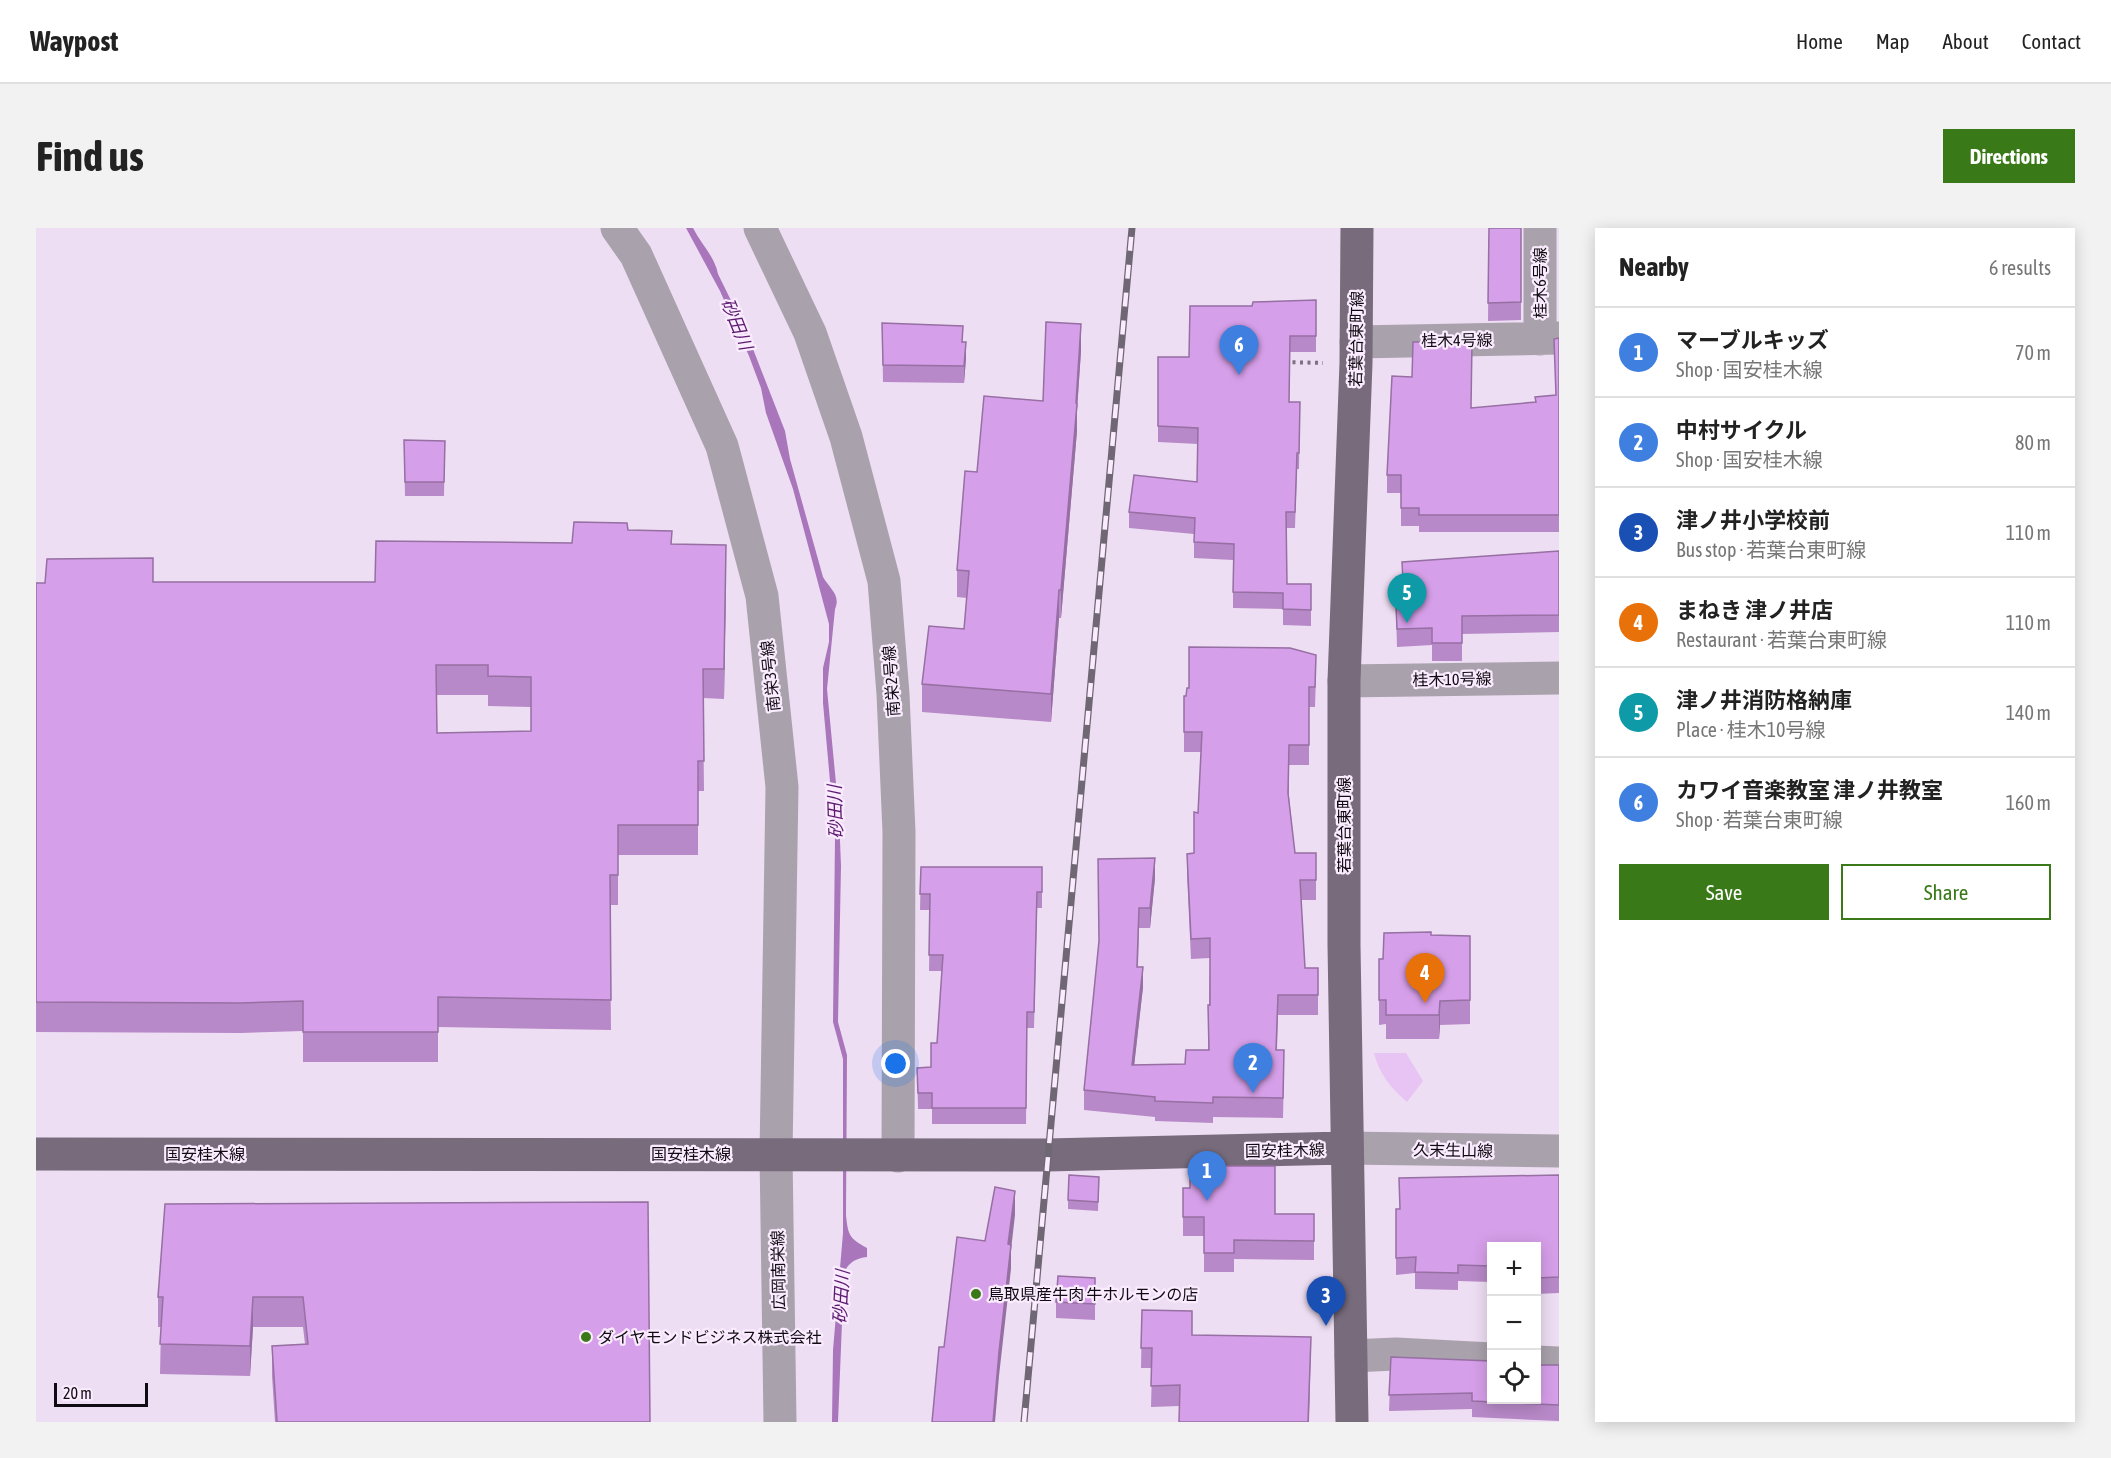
<!DOCTYPE html>
<meta charset="utf-8">
<style>
body{margin:0;font-family:"Asap Condensed","Noto Sans JP",sans-serif;background:#f2f2f2;color:#222}
.controls{position:absolute;right:18px;bottom:18px;display:grid;overflow:hidden;border-radius:0px;box-shadow:0 3px 15px #0003}
.controls button{width:54px;height:54px;display:grid;place-items:center;padding:0;border:0;border-bottom:2px solid #e0e0e0;background:#fff;color:#222;font:30px sans-serif}
.scale{position:absolute;left:18px;bottom:15px;width:94px;box-sizing:border-box;padding-left:6px;border:3px solid #100b12;border-top:0;font-size:16px;line-height:21px;white-space:nowrap;color:#100b12;-webkit-text-stroke:4px #faecfe;paint-order:stroke}
.you{position:absolute;left:860px;top:836px;width:21px;height:21px;margin:-15px;border:4px solid #fff;border-radius:50%;background:#1a73e8;box-shadow:0 0 0 9px #1a73e833}
.badge{display:grid;place-items:center;width:39px;height:39px;border-radius:50%;background:#397917;color:#fff;font-size:20px;font-weight:700}
.pin{position:absolute;translate:-50% -50px;filter:drop-shadow(0 2px 3px #0008)}
.pin::after{content:'';position:absolute;top:32px;width:21px;height:18px;background:inherit;clip-path:polygon(0 0,100% 0,50% 100%)}
.list{margin:0;padding:0;list-style:none}
h2{display:flex;justify-content:space-between;align-items:center;height:78px;margin:0;padding:0 24px;font-size:26px}
h2 small{font-size:20px;font-weight:400;color:#767676}
.list li{display:grid;grid-template-columns:39px 1fr auto;gap:18px;align-items:center;box-sizing:border-box;height:90px;padding:0 24px;border-top:2px solid #e0e0e0}
.list b{display:block;font-size:22px;white-space:nowrap}
.list p{margin:0;font-size:20px;white-space:nowrap;color:#767676}
.list em{font-size:20px;font-style:normal;color:#767676}
.actions{display:flex;gap:12px;padding:18px 24px}
.actions a{flex:1;padding:14px 0;border:2px solid #397917;border-radius:0px;text-align:center;font-size:21px;color:#397917}
.actions .main{background:#397917;color:#fff}
.icon{flex:none;width:33px;height:33px;fill:none;stroke:currentColor;stroke-width:2;stroke-linecap:round;stroke-linejoin:round}
.map{position:relative;flex:none;width:1523px;height:1194px;overflow:hidden;border-radius:0px}
header{display:flex;align-items:center;gap:36px;box-sizing:border-box;height:84px;padding:0 30px;background:#fff;border-bottom:2px solid #e0e0e0}
header strong{font-size:28px}
nav{display:flex;gap:33px;margin-inline-start:auto;font-size:21px}
.intro{display:flex;align-items:center;justify-content:space-between;box-sizing:border-box;height:144px;padding:0 36px}
h1{margin:0;font-size:42px}
.button{padding:15px 27px;border-radius:0px;background:#397917;color:#fff;font-size:21px;font-weight:700}
main{display:flex;gap:36px;padding:0 36px}
aside{flex:1;background:#fff;border-radius:0px;box-shadow:0 3px 15px #0003}
.map>svg:first-child{display:block}
</style>
<header>
<strong>Waypost</strong>
<nav><a>Home</a><a>Map</a><a>About</a><a>Contact</a></nav>
</header>
<div class="intro"><h1>Find us</h1><a class="button">Directions</a></div>
<main>
<div class="map">
<svg width="1523" height="1194" viewBox="0 0 1523 1194">
<rect width="100%" height="100%" fill="#eedef4"/>
<path fill="#e7c4f3" d="M 1338,825 L 1370,825 L 1387,853 L 1371,874 C 1355,860 1343,846 1338,825 Z"/>
<path fill="#a975bb" d="M 650,0 L 657,0 C 665,16 679,29 682,46 L 710,103 L 749,203 L 754,231 L 787,349 C 794,361 805,367 799,381 L 791,461 L 803,587 L 805,638 L 802,794 L 811,827 L 810,987 C 812,1007 813,1010 831,1020 L 831,1029 C 820,1030 812,1035 808,1045 L 802,1194 L 796,1194 L 797,1122 L 807,1005 L 807,831 L 797,794 L 799,609 L 787,475 L 787,440 L 793,414 L 793,396 L 757,261 L 730,185 L 725,160 L 713,128 L 684,63 Z"/>
<g fill="none" stroke-linecap="round" stroke-linejoin="round">
<path stroke="#7b717f" stroke-width="4" stroke-dasharray="3 4.5" stroke-linecap="butt" d="M 1249,134 L 1287,135"/>
<path stroke="#a9a2ac" stroke-width="33" d="M 581,0 L 600,27 L 686,218 L 726,368 L 746,559 L 740,926 L 744,1194
M 724,0 L 774,105 L 810,209 L 848,353 L 857,466 L 863,604 L 862,928
M 1504,0 L 1504,111
M 1320,114 L 1523,110
M 1308,453 L 1523,450
M 1310,920 L 1523,923
M 1315,1128 L 1360,1126 L 1456,1131
M 1500,1134 L 1523,1135"/>
<path stroke="#776b7c" stroke-width="33" d="M 0,926 L 1011,927 L 1310,920
M 1316,1194 L 1308,717 L 1308,453 L 1320,135 L 1321,0"/>
<defs>
<path id="rail" d="M 988,1194 L 1096,0"/>
</defs>
<use href="#rail" stroke="#706774" stroke-width="7"/>
<use href="#rail" stroke="#faecfe" stroke-width="4.5" stroke-dasharray="14" stroke-linecap="butt"/>
</g>
<path fill="#b889c8" fill-rule="evenodd" d="M 1453,0 L 1485,0 L 1485,92 L 1452,93 Z
M 1280,72 L 1280,124 L 1254,124 L 1253,174 L 1264,174 L 1263,241 L 1261,241 L 1259,300 L 1250,300 L 1251,356 L 1275,356 L 1275,398 L 1247,397 L 1247,381 L 1197,380 L 1197,332 L 1158,330 L 1158,306 L 1093,300 L 1093,284 L 1161,254 L 1162,216 L 1122,214 L 1122,129 L 1153,129 Z
M 846,95 L 927,114 L 930,130 L 928,155 L 847,154 Z
M 1523,110 L 1523,304 L 1383,304 L 1383,298 L 1365,298 L 1365,265 L 1351,265 L 1351,247 L 1435,180 L 1499,174 L 1520,167 L 1518,111 Z
M 1045,123 L 1041,182 L 1041,203 L 1025,390 L 1023,390 L 1015,494 L 886,484 L 886,456 L 928,401 L 931,370 L 921,369 L 921,342 L 941,244 L 1007,173 Z
M 368,212 L 409,213 L 408,268 L 369,268 Z
M 592,302 L 636,316 L 690,347 L 688,471 L 667,470 L 668,563 L 662,563 L 662,627 L 582,627 L 582,677 L 574,677 L 575,802 L 402,799 L 402,834 L 267,834 L 267,803 L 205,805 L 0,804 L 0,355 L 117,354 L 339,354 L 536,315 ZM 401,467 L 452,467 L 452,478 L 495,479 L 495,503 L 401,505 Z
M 1523,323 L 1523,404 L 1426,406 L 1426,433 L 1396,433 L 1396,417 L 1361,419 L 1359,354 L 1366,353 L 1366,334 Z
M 1280,447 L 1279,479 L 1273,479 L 1273,537 L 1253,537 L 1253,569 L 1259,625 L 1280,625 L 1280,672 L 1265,672 L 1269,740 L 1282,740 L 1282,787 L 1242,787 L 1241,822 L 1248,842 L 1247,890 L 1177,889 L 1177,895 L 1119,893 L 1119,889 L 1048,882 L 1048,862 L 1063,716 L 1119,650 L 1114,700 L 1103,700 L 1102,739 L 1107,759 L 1098,837 L 1149,836 L 1172,822 L 1174,730 L 1155,731 L 1151,646 L 1151,626 L 1158,625 L 1162,585 L 1165,524 L 1148,524 L 1148,468 Z
M 885,639 L 1006,639 L 1006,680 L 1001,680 L 998,800 L 991,800 L 990,896 L 896,896 L 896,881 L 882,881 L 881,840 L 895,839 L 901,815 L 906,743 L 893,743 L 894,682 L 884,682 Z
M 1395,707 L 1434,708 L 1434,796 L 1404,797 L 1403,811 L 1350,811 L 1350,796 L 1343,797 L 1343,731 L 1347,731 Z
M 1523,947 L 1523,1065 L 1500,1066 L 1500,1018 L 1455,1018 L 1455,1054 L 1422,1053 L 1422,1062 L 1379,1061 L 1379,1045 L 1360,1047 L 1360,981 L 1363,981 Z
M 1063,949 L 1062,983 L 1032,981 L 1032,972 Z
M 1147,960 L 1239,986 L 1278,986 L 1278,1032 L 1198,1031 L 1198,1044 L 1168,1044 L 1168,1008 L 1147,1008 Z
M 129,976 L 614,1194 L 239,1194 L 236,1148 L 236,1118 L 269,1116 L 267,1099 L 217,1099 L 214,1148 L 124,1146 L 125,1099 L 122,1099 L 122,1069 Z
M 1059,1066 L 1059,1092 L 1020,1090 L 1020,1074 Z
M 1106,1082 L 1156,1107 L 1275,1130 L 1143,1178 L 1115,1179 L 1116,1140 L 1105,1140 Z
M 1355,1129 L 1455,1172 L 1523,1137 L 1523,1193 L 1436,1189 L 1436,1181 L 1353,1183 Z"/>
<path fill="#966fa3" d="M 1045,96 L 1045,123 L 1041,182 L 1041,203 L 1025,390 L 1025,362 Z
M 930,114 L 930,130 L 928,155 L 928,138 Z
M 690,317 L 690,347 L 688,471 L 688,441 Z
M 1023,362 L 1023,390 L 1015,494 L 1015,466 Z
M 1119,630 L 1119,650 L 1114,700 L 1114,680 Z
M 1107,739 L 1107,759 L 1096,857 L 1096,837 Z
M 1404,773 L 1404,797 L 1403,811 L 1403,787 Z
M 979,963 L 979,987 L 975,1022 L 975,1041 L 963,1148 L 959,1194 L 957,1194 L 972,1016 Z
M 217,1069 L 217,1099 L 214,1148 L 214,1118 Z
M 1275,1109 L 1273,1194 L 1272,1194 Z"/>
<path fill="#d69fe9" stroke="#966fa3" stroke-width="1.5" fill-rule="evenodd" d="M 1453,0 L 1485,0 L 1485,74 L 1452,75 Z
M 1280,72 L 1280,108 L 1254,108 L 1253,174 L 1264,174 L 1263,225 L 1261,225 L 1259,284 L 1250,284 L 1251,356 L 1275,356 L 1275,382 L 1247,381 L 1247,365 L 1197,364 L 1198,316 L 1158,314 L 1159,290 L 1093,284 L 1098,247 L 1161,254 L 1162,200 L 1122,198 L 1122,129 L 1153,129 L 1154,78 L 1216,78 L 1217,74 Z
M 1010,94 L 1045,96 L 1040,175 L 1041,176 L 1025,362 L 1023,362 L 1015,466 L 886,456 L 893,398 L 928,401 L 933,343 L 921,342 L 929,243 L 941,244 L 948,168 L 1007,173 Z
M 846,95 L 927,98 L 926,114 L 930,114 L 928,138 L 847,137 Z
M 1523,110 L 1523,287 L 1383,287 L 1383,280 L 1365,280 L 1365,247 L 1351,247 L 1356,148 L 1376,149 L 1377,114 L 1436,113 L 1435,180 L 1500,174 L 1499,169 L 1520,167 L 1518,111 Z
M 368,212 L 409,213 L 408,254 L 369,254 Z
M 538,294 L 591,295 L 592,302 L 636,303 L 635,316 L 690,317 L 688,441 L 667,441 L 668,533 L 662,533 L 662,597 L 582,597 L 582,647 L 574,647 L 575,772 L 402,769 L 402,804 L 267,804 L 267,773 L 205,775 L 0,774 L 0,355 L 9,355 L 11,331 L 117,330 L 117,354 L 339,354 L 340,313 L 536,315 ZM 400,437 L 452,437 L 452,448 L 495,449 L 495,503 L 401,505 Z
M 1523,323 L 1523,387 L 1426,388 L 1426,415 L 1396,415 L 1396,400 L 1361,401 L 1359,354 L 1367,353 L 1366,334 Z
M 1153,419 L 1254,420 L 1280,427 L 1279,459 L 1273,459 L 1273,517 L 1253,517 L 1252,565 L 1259,625 L 1280,625 L 1280,652 L 1264,652 L 1269,740 L 1282,740 L 1282,767 L 1242,767 L 1240,822 L 1248,822 L 1247,870 L 1177,869 L 1177,875 L 1119,873 L 1119,869 L 1048,862 L 1063,713 L 1062,631 L 1119,630 L 1114,680 L 1103,680 L 1101,739 L 1107,739 L 1096,837 L 1149,836 L 1150,822 L 1173,822 L 1172,777 L 1174,777 L 1174,710 L 1155,711 L 1151,626 L 1158,625 L 1158,584 L 1162,585 L 1166,504 L 1148,504 L 1148,468 L 1150,468 L 1151,460 L 1153,460 Z
M 885,639 L 1006,639 L 1006,664 L 1001,664 L 998,784 L 991,784 L 990,880 L 896,880 L 896,865 L 882,865 L 881,840 L 895,839 L 895,815 L 901,815 L 907,727 L 893,727 L 894,666 L 884,666 Z
M 1395,704 L 1395,707 L 1434,708 L 1434,772 L 1404,773 L 1403,787 L 1350,787 L 1350,772 L 1343,772 L 1343,731 L 1347,731 L 1348,705 Z
M 1154,938 L 1239,938 L 1239,986 L 1278,986 L 1278,1013 L 1198,1012 L 1198,1025 L 1168,1025 L 1168,989 L 1147,989 L 1147,960 L 1154,960 Z
M 1033,947 L 1063,949 L 1062,974 L 1032,972 Z
M 1523,947 L 1523,1049 L 1500,1050 L 1500,1018 L 1455,1018 L 1455,1038 L 1422,1037 L 1422,1045 L 1379,1044 L 1380,1029 L 1360,1030 L 1360,981 L 1364,981 L 1363,950 Z
M 959,959 L 979,963 L 972,1016 L 975,1017 L 963,1124 L 957,1194 L 896,1194 L 903,1119 L 908,1119 L 921,1009 L 949,1013 Z
M 612,974 L 614,1194 L 241,1194 L 236,1118 L 272,1116 L 267,1069 L 217,1069 L 214,1118 L 124,1116 L 127,1069 L 122,1069 L 129,976 Z
M 1022,1048 L 1059,1050 L 1059,1076 L 1020,1074 Z
M 1106,1082 L 1156,1083 L 1156,1107 L 1275,1109 L 1272,1194 L 1143,1194 L 1144,1157 L 1115,1158 L 1116,1120 L 1105,1120 Z
M 1355,1129 L 1455,1133 L 1455,1172 L 1500,1172 L 1500,1137 L 1523,1137 L 1523,1177 L 1436,1173 L 1436,1165 L 1353,1167 Z"/>
<g fill="#397917" stroke="#faecfe" stroke-width="2">
<circle cx="940" cy="1066" r="6"/>
<circle cx="550" cy="1109" r="6"/>
</g>
<g text-anchor="middle" dominant-baseline="central" stroke-width="4.5" stroke-linejoin="round" paint-order="stroke">
<g font-size="16" fill="#100b12" stroke="#faecfe">
<text transform="translate(1504 55) rotate(-90)">桂木6号線</text>
<text transform="translate(1320 111) rotate(-89)">若葉台東町線</text>
<text transform="translate(1421 112) rotate(-1)">桂木4号線</text>
<text transform="translate(734 448) rotate(-96)">南栄3号線</text>
<text transform="translate(1416 451) rotate(-1)">桂木10号線</text>
<text transform="translate(855 453) rotate(-94)">南栄2号線</text>
<text transform="translate(1308 597) rotate(-90)">若葉台東町線</text>
<text transform="translate(1249 922) rotate(-1)">国安桂木線</text>
<text transform="translate(1417 922) rotate(1)">久末生山線</text>
<text x="169" y="926">国安桂木線</text>
<text x="655" y="926">国安桂木線</text>
<text transform="translate(742 1042) rotate(-91)">広岡南栄線</text>
</g>
<g font-size="16" fill="#100b12" stroke="#faecfe" text-anchor="start">
<text x="952" y="1066">鳥取県産牛肉 牛ホルモンの店</text>
<text x="562" y="1109">ダイヤモンドビジネス株式会社</text>
</g>
<g font-size="18" font-style="italic" fill="#5d1a70" stroke="#faecfe">
<text transform="translate(701 96) rotate(68)">砂田川</text>
<text transform="translate(799 584) rotate(-92)">砂田川</text>
<text transform="translate(805 1069) rotate(-87)">砂田川</text>
</g>
</g>
</svg>
<div class="controls">
<button>+</button>
<button>−</button>
<button><svg class="icon" aria-label="locate" viewBox="0 0 24 24"><circle cx="12" cy="12" r="6"/><path d="M12 2v4M12 18v4M2 12h4M18 12h4"/></svg></button>
</div>
<div class="scale">20 m</div>
<div class="you"></div>
<div class="pin badge" style="left:1171px;top:973px;background:#3f7fe0">1</div>
<div class="pin badge" style="left:1217px;top:865px;background:#3f7fe0">2</div>
<div class="pin badge" style="left:1290px;top:1098px;background:#1a4fb4">3</div>
<div class="pin badge" style="left:1389px;top:775px;background:#e8710a">4</div>
<div class="pin badge" style="left:1371px;top:395px;background:#0f9aa8">5</div>
<div class="pin badge" style="left:1203px;top:147px;background:#3f7fe0">6</div>
</div>
<aside>
<h2>Nearby<small>6 results</small></h2>
<ul class="list">
<li><span class="badge" style="background:#3f7fe0">1</span><div><b>マーブルキッズ</b><p>Shop · 国安桂木線</p></div><em>70 m</em></li>
<li><span class="badge" style="background:#3f7fe0">2</span><div><b>中村サイクル</b><p>Shop · 国安桂木線</p></div><em>80 m</em></li>
<li><span class="badge" style="background:#1a4fb4">3</span><div><b>津ノ井小学校前</b><p>Bus stop · 若葉台東町線</p></div><em>110 m</em></li>
<li><span class="badge" style="background:#e8710a">4</span><div><b>まねき 津ノ井店</b><p>Restaurant · 若葉台東町線</p></div><em>110 m</em></li>
<li><span class="badge" style="background:#0f9aa8">5</span><div><b>津ノ井消防格納庫</b><p>Place · 桂木10号線</p></div><em>140 m</em></li>
<li><span class="badge" style="background:#3f7fe0">6</span><div><b>カワイ音楽教室 津ノ井教室</b><p>Shop · 若葉台東町線</p></div><em>160 m</em></li>
</ul>
<div class="actions"><a class="main">Save</a><a>Share</a></div>
</aside>
</main>
